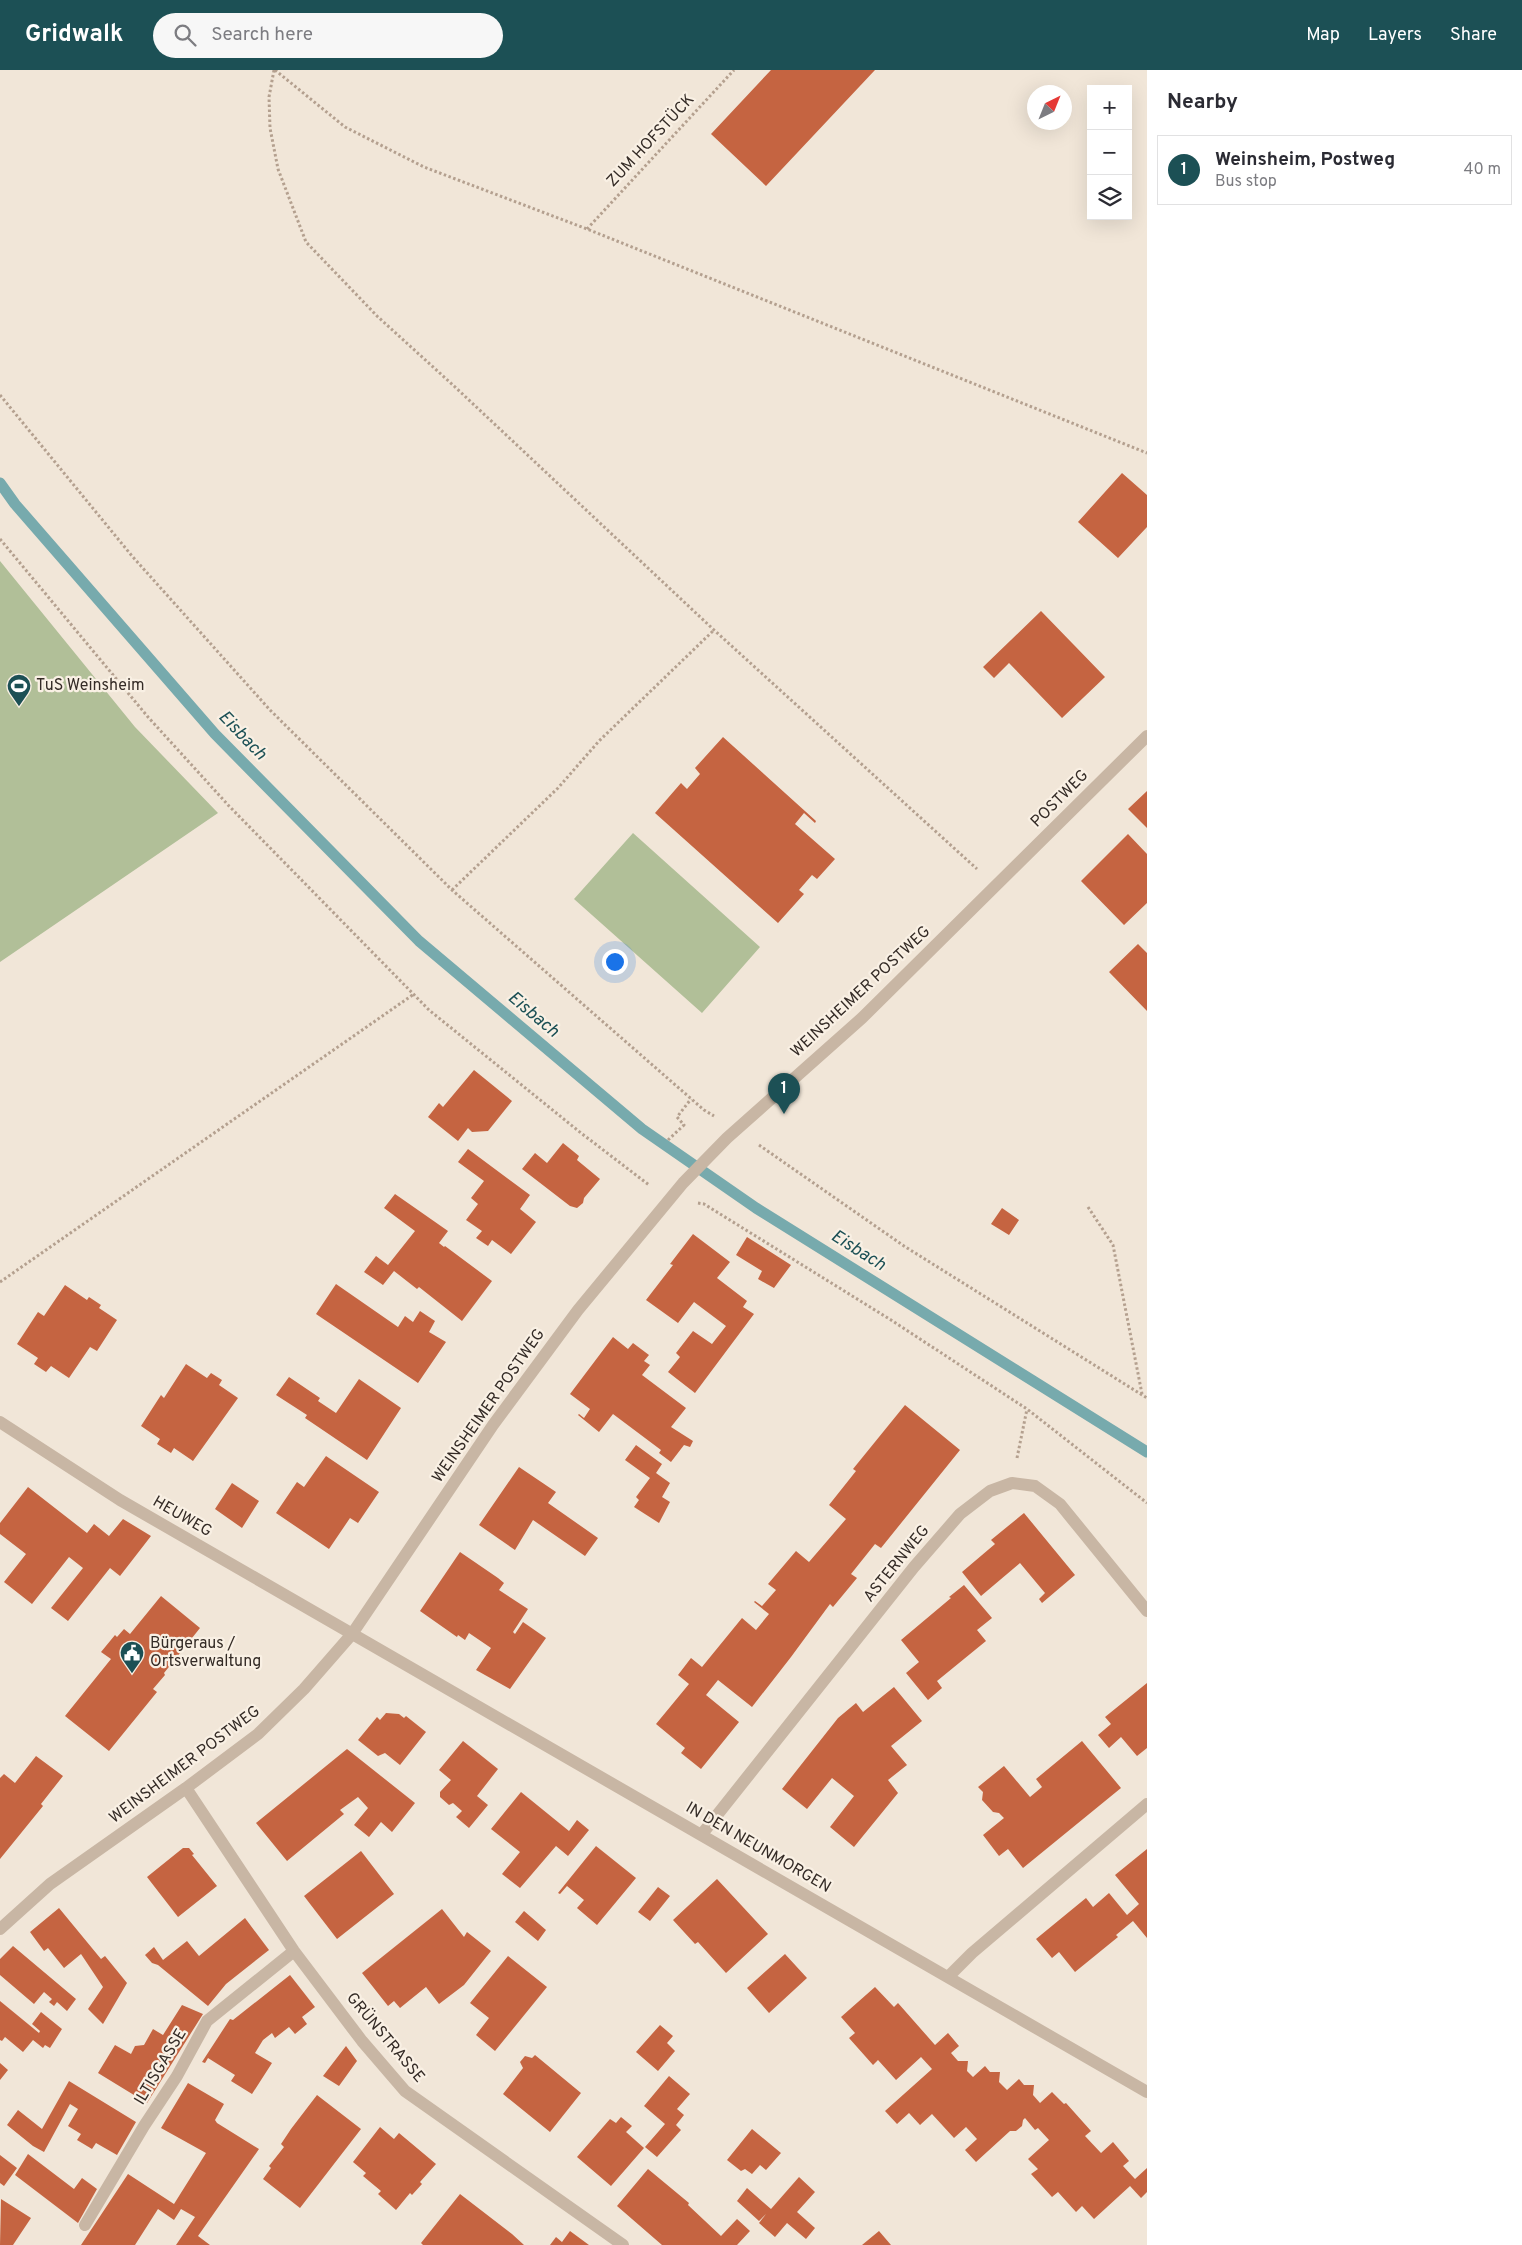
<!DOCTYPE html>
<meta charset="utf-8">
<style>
body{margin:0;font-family:Overpass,sans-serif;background:#f7f7f7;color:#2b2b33}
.controls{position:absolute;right:15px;top:15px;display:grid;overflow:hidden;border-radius:0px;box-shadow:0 5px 20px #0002}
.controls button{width:45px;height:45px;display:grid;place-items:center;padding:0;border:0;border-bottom:1px solid #e1e1e2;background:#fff;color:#2b2b33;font:25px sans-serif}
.compass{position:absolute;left:1027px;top:15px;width:45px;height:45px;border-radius:50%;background:#fff;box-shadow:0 5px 20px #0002;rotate:43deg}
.you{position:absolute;left:614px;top:891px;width:18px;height:18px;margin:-12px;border:4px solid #fff;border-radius:50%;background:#1a73e8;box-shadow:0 0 0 8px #1a73e833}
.badge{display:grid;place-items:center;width:32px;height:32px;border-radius:50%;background:#1c5055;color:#fff;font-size:16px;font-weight:700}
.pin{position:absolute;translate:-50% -41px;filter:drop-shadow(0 1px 2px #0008)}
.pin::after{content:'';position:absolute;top:26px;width:18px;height:15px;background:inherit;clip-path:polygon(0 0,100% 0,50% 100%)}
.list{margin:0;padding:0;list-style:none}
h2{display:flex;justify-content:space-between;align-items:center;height:65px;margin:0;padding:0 20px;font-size:21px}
h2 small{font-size:16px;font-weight:400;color:#7c7c81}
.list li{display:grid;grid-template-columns:32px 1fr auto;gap:15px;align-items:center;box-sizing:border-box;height:70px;margin:0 10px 10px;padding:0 10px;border:1px solid #e1e1e2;border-radius:0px}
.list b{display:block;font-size:19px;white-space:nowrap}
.list p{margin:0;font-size:16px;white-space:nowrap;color:#7c7c81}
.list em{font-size:16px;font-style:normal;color:#7c7c81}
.icon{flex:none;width:28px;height:28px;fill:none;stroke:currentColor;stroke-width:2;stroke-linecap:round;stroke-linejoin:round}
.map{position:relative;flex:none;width:1147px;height:2175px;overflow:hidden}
header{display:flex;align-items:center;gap:30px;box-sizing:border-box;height:70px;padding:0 25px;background:#1c5055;color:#fff}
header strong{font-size:24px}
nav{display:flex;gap:28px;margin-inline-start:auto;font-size:18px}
.search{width:350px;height:45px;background:#f7f7f7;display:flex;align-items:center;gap:12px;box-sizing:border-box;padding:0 18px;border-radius:28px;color:#7c7c81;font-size:19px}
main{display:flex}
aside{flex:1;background:#fff}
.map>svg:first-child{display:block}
</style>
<header>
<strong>Gridwalk</strong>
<div class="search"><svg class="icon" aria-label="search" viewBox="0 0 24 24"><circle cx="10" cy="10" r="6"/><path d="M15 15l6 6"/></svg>Search here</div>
<nav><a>Map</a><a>Layers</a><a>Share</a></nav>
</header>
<main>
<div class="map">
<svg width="1147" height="2175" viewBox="0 0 1147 2175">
<rect width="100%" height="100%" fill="#f1e6d8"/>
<path fill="#b1bf98" d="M 0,491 L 135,657 L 218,743 L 0,892 Z
M 633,763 L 760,877 L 702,943 L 574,829 Z"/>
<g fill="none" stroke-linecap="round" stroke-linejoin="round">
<path stroke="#77aaad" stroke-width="11" d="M 0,413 L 15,434 L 215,664 L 419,871 L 642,1059 L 756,1138 L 1147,1382"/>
</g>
<path fill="#c56441" d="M 771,0 L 875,0 L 766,116 L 711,64 Z
M 1122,403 L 1147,425 L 1147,457 L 1118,488 L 1078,452 Z
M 1041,541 L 1105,607 L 1062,648 L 1009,593 L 994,608 L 983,597 Z
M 723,667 L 816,751 L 815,753 L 804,743 L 795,754 L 835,789 L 817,809 L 812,805 L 799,820 L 804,824 L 778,853 L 655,743 L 681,713 L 687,719 L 700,704 L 695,698 Z
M 1147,721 L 1147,758 L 1128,739 Z
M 1128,764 L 1147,784 L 1147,833 L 1124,855 L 1081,811 Z
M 1138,874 L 1147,883 L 1147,941 L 1109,902 Z
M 474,1000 L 512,1031 L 488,1061 L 472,1062 L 468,1058 L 458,1071 L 428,1047 L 439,1033 L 443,1037 Z
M 563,1073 L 579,1086 L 577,1090 L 600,1109 L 584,1128 L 583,1133 L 577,1138 L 570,1136 L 522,1099 L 535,1083 L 547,1093 Z
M 468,1079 L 530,1125 L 520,1139 L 536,1152 L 511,1184 L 492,1170 L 488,1176 L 476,1168 L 482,1161 L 466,1150 L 478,1134 L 471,1128 L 484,1111 L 458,1092 Z
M 395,1124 L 448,1161 L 439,1173 L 444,1177 L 445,1176 L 492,1211 L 462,1251 L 419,1217 L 417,1219 L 394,1201 L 383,1215 L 364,1202 L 376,1186 L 388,1195 L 415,1161 L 384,1138 Z
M 1002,1138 L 1019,1150 L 1009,1165 L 991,1154 Z
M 693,1164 L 730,1192 L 717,1208 L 747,1231 L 743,1237 L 754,1244 L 695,1323 L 668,1302 L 680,1287 L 676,1283 L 693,1261 L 712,1274 L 726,1256 L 694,1232 L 678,1253 L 646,1230 L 673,1195 L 670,1194 Z
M 747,1167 L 791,1195 L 774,1218 L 758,1209 L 762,1201 L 736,1185 Z
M 336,1214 L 398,1257 L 405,1246 L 413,1252 L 420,1241 L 435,1251 L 429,1262 L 446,1272 L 418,1313 L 316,1244 Z
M 65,1215 L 87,1230 L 89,1227 L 101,1235 L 99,1238 L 117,1250 L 97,1281 L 90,1277 L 69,1308 L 51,1296 L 46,1302 L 34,1294 L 38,1288 L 17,1274 L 38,1242 L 44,1246 Z
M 613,1267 L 628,1279 L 633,1273 L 649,1285 L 644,1291 L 650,1295 L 642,1305 L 686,1338 L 671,1357 L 693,1371 L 690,1377 L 684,1375 L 671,1392 L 659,1383 L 661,1380 L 613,1344 L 599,1362 L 578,1345 L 579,1344 L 584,1348 L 590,1339 L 570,1324 Z
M 186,1294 L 207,1308 L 211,1303 L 222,1310 L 219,1315 L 238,1328 L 193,1391 L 174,1378 L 171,1383 L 157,1374 L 160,1369 L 141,1356 L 161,1325 L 164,1328 Z
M 289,1307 L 320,1328 L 318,1331 L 336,1343 L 359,1309 L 401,1338 L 367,1390 L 305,1348 L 307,1345 L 276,1325 Z
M 905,1335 L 960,1380 L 881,1478 L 875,1474 L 851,1504 L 857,1508 L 833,1537 L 830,1534 L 791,1587 L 752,1637 L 718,1610 L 706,1625 L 739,1652 L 701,1699 L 681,1683 L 685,1678 L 656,1654 L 689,1614 L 678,1605 L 691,1588 L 702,1597 L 742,1548 L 756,1560 L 769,1544 L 754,1532 L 755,1531 L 762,1536 L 776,1520 L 768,1514 L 796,1481 L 809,1492 L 846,1449 L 829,1435 L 856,1401 L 853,1399 Z
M 636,1375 L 662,1394 L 656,1403 L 670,1413 L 662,1427 L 670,1432 L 659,1453 L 634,1437 L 639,1430 L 636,1427 L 650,1408 L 625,1390 Z
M 326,1386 L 379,1422 L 358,1453 L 350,1448 L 329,1479 L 276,1443 L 297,1412 L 304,1417 Z
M 519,1397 L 556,1422 L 548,1433 L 598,1468 L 585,1486 L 533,1450 L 515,1480 L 479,1455 Z
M 232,1413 L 259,1431 L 242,1458 L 215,1439 Z
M 28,1417 L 87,1463 L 94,1454 L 109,1466 L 123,1449 L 151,1466 L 120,1506 L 110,1498 L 68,1551 L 51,1538 L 83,1498 L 69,1487 L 32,1534 L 4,1512 L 26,1484 L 0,1464 L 0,1453 Z
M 1024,1443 L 1075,1505 L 1042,1533 L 1039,1529 L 1045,1523 L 1020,1493 L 981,1526 L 962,1502 L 995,1474 L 991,1470 Z
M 460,1482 L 498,1508 L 504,1513 L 499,1520 L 528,1539 L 513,1562 L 515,1564 L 523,1552 L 546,1568 L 510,1619 L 476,1600 L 491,1578 L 469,1563 L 465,1570 L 458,1565 L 457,1567 L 420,1541 Z
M 964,1515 L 992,1548 L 977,1560 L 986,1571 L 937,1611 L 942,1618 L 928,1630 L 906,1603 L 919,1592 L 901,1570 L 951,1528 L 949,1527 Z
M 161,1526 L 200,1558 L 164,1603 L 165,1605 L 153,1619 L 157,1622 L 109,1681 L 65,1646 L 111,1589 L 101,1582 L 115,1565 L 117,1567 L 124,1559 L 130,1564 Z
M 1147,1613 L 1147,1678 L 1137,1686 L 1121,1667 L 1109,1678 L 1098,1665 L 1111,1654 L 1105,1647 Z
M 894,1617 L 922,1651 L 891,1676 L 907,1695 L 888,1710 L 898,1723 L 854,1777 L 830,1757 L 854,1726 L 832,1708 L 807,1739 L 782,1719 L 838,1648 L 856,1633 L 863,1642 Z
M 386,1643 L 399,1644 L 404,1648 L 406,1646 L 426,1662 L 400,1695 L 385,1683 L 378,1686 L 358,1670 L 377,1647 L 380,1650 Z
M 463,1671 L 498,1699 L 477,1726 L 488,1735 L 469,1758 L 456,1747 L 462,1741 L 453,1733 L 449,1735 L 440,1727 L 440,1722 L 451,1710 L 439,1700 Z
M 1082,1671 L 1121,1718 L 1023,1798 L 1008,1779 L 999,1786 L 983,1765 L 1004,1748 L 999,1743 L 993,1742 L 982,1730 L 983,1722 L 978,1717 L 1004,1696 L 1030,1727 L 1042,1717 L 1036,1709 Z
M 347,1679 L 415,1733 L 392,1762 L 381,1752 L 369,1767 L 354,1755 L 368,1738 L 358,1727 L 340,1740 L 344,1744 L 287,1791 L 256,1753 Z
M 36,1686 L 63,1706 L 41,1734 L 43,1736 L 0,1789 L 0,1708 L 4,1704 L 15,1713 Z
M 521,1722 L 569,1761 L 577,1750 L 589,1760 L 568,1786 L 556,1776 L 520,1818 L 502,1804 L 520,1782 L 491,1759 Z
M 596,1776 L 636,1808 L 597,1855 L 577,1838 L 584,1830 L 567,1816 L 560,1824 L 558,1823 Z
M 183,1778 L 189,1778 L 194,1784 L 192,1785 L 217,1816 L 178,1847 L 147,1807 Z
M 1147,1779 L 1147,1868 L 1133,1851 L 1116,1865 L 1118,1867 L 1075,1902 L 1059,1882 L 1052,1888 L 1036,1869 L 1086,1828 L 1093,1837 L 1109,1823 L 1127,1845 L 1139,1834 L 1115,1805 Z
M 361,1781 L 394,1824 L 337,1869 L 304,1826 Z
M 717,1809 L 768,1864 L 726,1903 L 698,1872 L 695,1874 L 673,1850 Z
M 658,1817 L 670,1826 L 650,1851 L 638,1842 Z
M 59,1838 L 101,1889 L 105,1886 L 127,1913 L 103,1954 L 88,1939 L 103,1917 L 81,1884 L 64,1898 L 48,1878 L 44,1881 L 30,1862 Z
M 442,1839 L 464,1867 L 467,1862 L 491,1881 L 464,1915 L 439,1934 L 426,1917 L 400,1938 L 394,1931 L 388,1936 L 362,1903 Z
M 524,1841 L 546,1860 L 538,1871 L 515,1852 Z
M 245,1848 L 269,1880 L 226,1914 L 208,1936 L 158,1895 L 152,1893 L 145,1885 L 154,1877 L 163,1890 L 187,1871 L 199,1886 Z
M 13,1876 L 76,1929 L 67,1941 L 57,1932 L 54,1936 L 49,1932 L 52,1929 L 44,1922 L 34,1934 L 0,1905 L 0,1889 Z
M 785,1884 L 807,1908 L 769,1943 L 747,1918 Z
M 508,1886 L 547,1917 L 495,1981 L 476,1965 L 489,1948 L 470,1933 Z
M 290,1905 L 315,1937 L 302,1947 L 307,1954 L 295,1964 L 289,1957 L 275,1968 L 272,1963 L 263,1970 L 255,1983 L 272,1993 L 252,2024 L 231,2011 L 235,2005 L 208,1988 L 205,1993 L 202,1992 L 230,1949 L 233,1950 Z
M 875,1917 L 894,1937 L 898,1933 L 935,1975 L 948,1963 L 959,1976 L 951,1983 L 958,1991 L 968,1991 L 967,2001 L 973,2007 L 985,1996 L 990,2002 L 1000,2002 L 999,2012 L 1007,2020 L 1019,2009 L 1024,2015 L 1034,2015 L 1033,2025 L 1040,2033 L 1052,2022 L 1064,2034 L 1066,2033 L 1091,2061 L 1085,2066 L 1101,2083 L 1113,2072 L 1129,2091 L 1123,2096 L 1135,2109 L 1147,2098 L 1147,2122 L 1141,2128 L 1130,2116 L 1094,2149 L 1082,2136 L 1076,2142 L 1058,2122 L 1052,2127 L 1031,2104 L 1038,2099 L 1028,2089 L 1049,2070 L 1038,2058 L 1035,2060 L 1025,2048 L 1023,2050 L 1022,2056 L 1016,2061 L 1010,2061 L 976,2092 L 965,2080 L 977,2069 L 966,2057 L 954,2068 L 932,2044 L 920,2055 L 909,2043 L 897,2054 L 885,2041 L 932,1999 L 921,1987 L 896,2010 L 878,1990 L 873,1995 L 849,1968 L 855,1963 L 841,1947 Z
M 0,1931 L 39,1963 L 40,1961 L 32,1954 L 41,1942 L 62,1959 L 50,1978 L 45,1975 L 43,1978 L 33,1970 L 23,1982 L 5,1967 L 2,1971 L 0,1970 Z
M 182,1935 L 203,1944 L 147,2033 L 98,2003 L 115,1975 L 131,1984 L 135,1976 L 144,1975 L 153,1959 L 163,1965 Z
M 660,1955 L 673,1966 L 667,1973 L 675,1981 L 658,2001 L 636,1982 Z
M 346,1976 L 357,1991 L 339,2016 L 323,2006 Z
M 535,1985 L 581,2023 L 550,2062 L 503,2024 L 523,1998 L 520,1992 L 525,1986 L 532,1988 Z
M 0,1993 L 8,2000 L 0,2010 Z
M 669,2006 L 690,2024 L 677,2039 L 684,2045 L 676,2055 L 681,2060 L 657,2087 L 645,2077 L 665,2054 L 644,2036 Z
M 69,2011 L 136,2052 L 117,2085 L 96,2073 L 92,2079 L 77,2070 L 81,2064 L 68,2056 L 78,2039 L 70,2034 L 44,2082 L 33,2076 L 7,2055 L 18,2040 L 42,2059 Z
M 188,2013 L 224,2034 L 215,2050 L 217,2053 L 259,2079 L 198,2166 L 210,2175 L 176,2175 L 195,2147 L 181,2139 L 174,2150 L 158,2139 L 135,2175 L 81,2175 L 128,2104 L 174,2134 L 206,2083 L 161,2058 Z
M 317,2025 L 361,2059 L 300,2138 L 263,2109 L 271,2098 L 269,2096 L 284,2077 L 281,2074 L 291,2059 Z
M 621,2047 L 632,2056 L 626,2062 L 644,2078 L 611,2116 L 577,2087 L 610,2049 L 616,2053 Z
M 380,2057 L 394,2069 L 399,2063 L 436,2094 L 420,2112 L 422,2114 L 412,2125 L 410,2123 L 396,2140 L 378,2124 L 381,2121 L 363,2106 L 366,2103 L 353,2092 Z
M 752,2059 L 781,2083 L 766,2100 L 760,2095 L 752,2104 L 745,2099 L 741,2101 L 727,2090 Z
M 28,2084 L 74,2119 L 82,2108 L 97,2119 L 78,2153 L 15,2105 Z
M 0,2085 L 17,2098 L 4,2116 L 0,2113 Z
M 648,2099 L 689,2133 L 688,2135 L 721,2166 L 737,2149 L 750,2161 L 737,2175 L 662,2175 L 617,2136 Z
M 799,2107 L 815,2122 L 797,2142 L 815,2158 L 806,2169 L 787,2153 L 775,2167 L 759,2153 L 766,2144 L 759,2151 L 737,2131 L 747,2118 L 771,2139 Z
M 460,2124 L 512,2164 L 524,2175 L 423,2175 L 421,2173 Z
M 1,2129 L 31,2148 L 13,2175 L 0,2175 Z
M 570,2161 L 589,2175 L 550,2175 L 556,2167 L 562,2172 Z
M 879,2161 L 891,2175 L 862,2175 Z"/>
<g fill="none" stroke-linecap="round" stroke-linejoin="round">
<path stroke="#b4a08f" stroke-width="3" stroke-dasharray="2.5 2.5" stroke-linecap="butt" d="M 274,0 L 269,27 L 270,58 L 278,99 L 306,172 L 377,246 L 454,316 L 714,560 L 977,799
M 275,0 L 345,57 L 424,97 L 587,159 L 1147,383
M 587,159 L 734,0
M 0,325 L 132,486 L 270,640 L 452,820 L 704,1040 L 714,1046
M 0,469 L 148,647 L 229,736 L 429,940 L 581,1063 L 649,1115
M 452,820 L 558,718 L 599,671 L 714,560
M 668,1070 L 684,1055 L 677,1047 L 691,1029
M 759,1075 L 904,1176 L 1147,1328
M 698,1133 L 704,1134 L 891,1250 L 1027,1339 L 1147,1433
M 1088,1137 L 1113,1175 L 1142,1324
M 0,1212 L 414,924
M 1017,1388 L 1027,1339"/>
<path stroke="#c8b6a4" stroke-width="12" d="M 0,1352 L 120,1430 L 1147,2022
M 186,1718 L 294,1881 L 362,1971 L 405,2021 L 623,2175
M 702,1764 L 914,1497 L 960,1444 L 990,1421 L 1012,1413 L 1035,1416 L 1060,1434 L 1147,1541
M 0,1859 L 50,1814 L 186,1718 L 258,1664 L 304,1619 L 352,1564 L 493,1355 L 578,1240 L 683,1113 L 727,1068 L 862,948 L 1147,666
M 948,1907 L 972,1883 L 1147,1734
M 85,2155 L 144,2056 L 177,2006 L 207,1951 L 294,1881"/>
</g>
<defs>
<symbol id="stadium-pin" viewBox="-11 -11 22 30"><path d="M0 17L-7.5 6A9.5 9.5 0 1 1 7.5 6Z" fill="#1c5055" stroke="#f9f0e4"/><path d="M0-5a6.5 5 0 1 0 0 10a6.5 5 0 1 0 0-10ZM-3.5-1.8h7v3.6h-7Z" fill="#fff"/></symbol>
<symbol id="civic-pin" viewBox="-11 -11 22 30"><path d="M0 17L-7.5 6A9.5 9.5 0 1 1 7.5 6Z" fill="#1c5055" stroke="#f9f0e4"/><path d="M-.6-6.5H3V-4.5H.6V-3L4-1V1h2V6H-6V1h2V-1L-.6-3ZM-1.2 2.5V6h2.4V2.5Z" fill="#fff"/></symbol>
</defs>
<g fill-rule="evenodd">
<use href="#stadium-pin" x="5" y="602" width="28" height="38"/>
<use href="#civic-pin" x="118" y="1569" width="28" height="38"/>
</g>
<g text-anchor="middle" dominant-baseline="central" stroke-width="4.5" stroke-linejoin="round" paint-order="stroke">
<g font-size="16" fill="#342b26" stroke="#f9f0e4">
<text transform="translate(651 71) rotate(-47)">ZUM HOFSTÜCK</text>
<text transform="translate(1060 729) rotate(-45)">POSTWEG</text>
<text transform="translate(861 922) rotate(-43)">WEINSHEIMER POSTWEG</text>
<text transform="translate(489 1336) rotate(-55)">WEINSHEIMER POSTWEG</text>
<text transform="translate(182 1447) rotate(30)">HEUWEG</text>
<text transform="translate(897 1494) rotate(-51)">ASTERNWEG</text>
<text transform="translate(185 1695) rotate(-37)">WEINSHEIMER POSTWEG</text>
<text transform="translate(758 1778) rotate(30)">IN DEN NEUNMORGEN</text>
<text transform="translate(385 1968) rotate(50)">GRÜNSTRASSE</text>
<text transform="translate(161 1997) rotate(-59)">ILTISGASSE</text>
</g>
<g font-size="16" fill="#342b26" stroke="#f9f0e4" text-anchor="start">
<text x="36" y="616">TuS Weinsheim</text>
<text x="150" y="1574">Bürgeraus /<tspan x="150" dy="18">Ortsverwaltung</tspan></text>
</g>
<g font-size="18" font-style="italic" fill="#1c5055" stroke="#f9f0e4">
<text transform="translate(242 666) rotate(46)">Eisbach</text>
<text transform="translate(533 945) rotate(40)">Eisbach</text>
<text transform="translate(858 1181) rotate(32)">Eisbach</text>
</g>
</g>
</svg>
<div class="controls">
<button>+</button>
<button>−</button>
<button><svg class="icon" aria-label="layers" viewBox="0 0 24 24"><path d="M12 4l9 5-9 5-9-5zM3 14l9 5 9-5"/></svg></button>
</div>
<svg class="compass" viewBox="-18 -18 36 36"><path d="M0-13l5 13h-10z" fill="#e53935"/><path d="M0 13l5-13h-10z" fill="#7c7c81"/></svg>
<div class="you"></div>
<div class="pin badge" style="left:784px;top:1044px">1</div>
</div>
<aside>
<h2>Nearby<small></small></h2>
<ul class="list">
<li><span class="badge">1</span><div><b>Weinsheim, Postweg</b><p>Bus stop</p></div><em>40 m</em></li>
</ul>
</aside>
</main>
